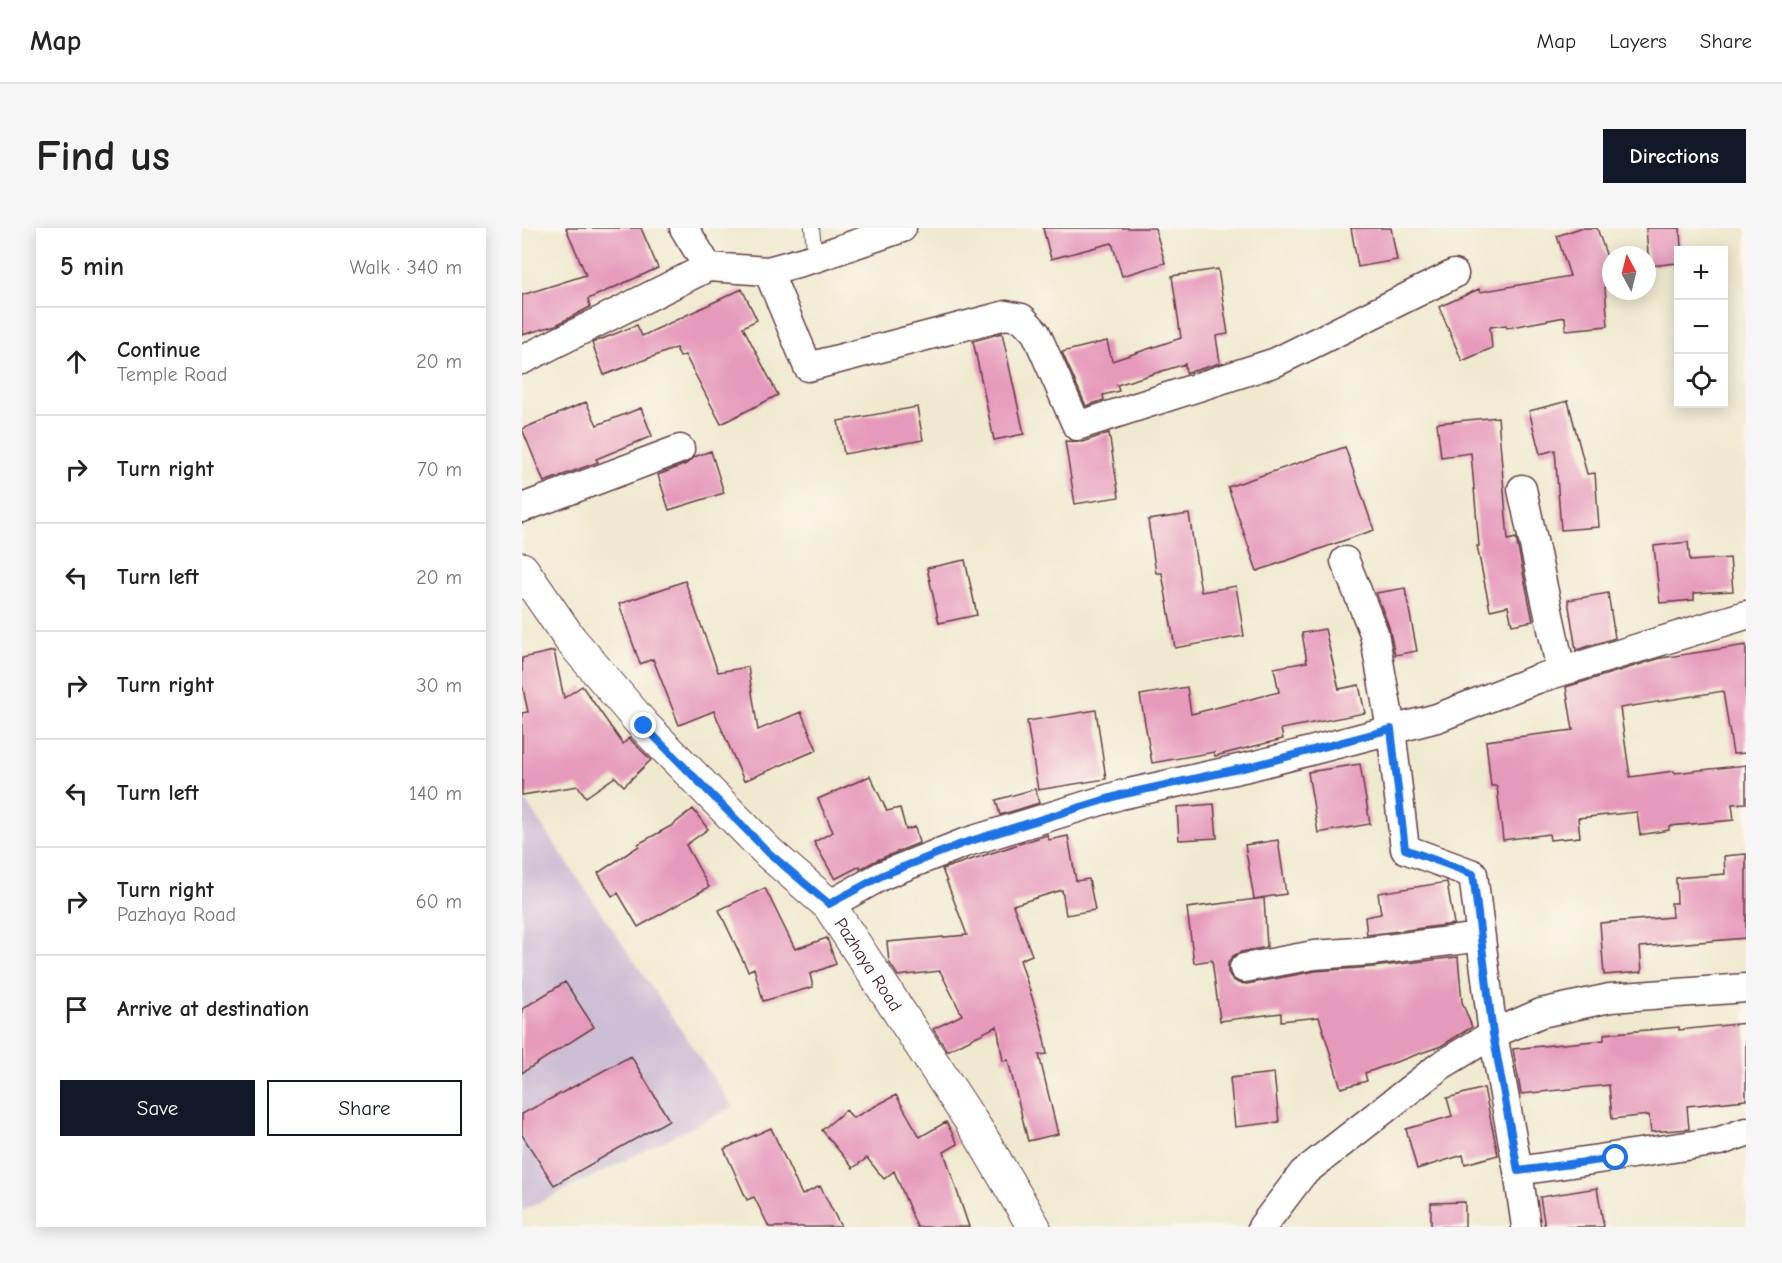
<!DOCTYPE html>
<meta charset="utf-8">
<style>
body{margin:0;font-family:"Comic Neue",sans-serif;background:#f6f6f6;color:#222}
.controls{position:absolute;right:18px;top:18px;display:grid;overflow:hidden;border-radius:0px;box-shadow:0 3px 15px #0003}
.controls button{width:54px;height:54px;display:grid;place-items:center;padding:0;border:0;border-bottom:2px solid #e0e0e0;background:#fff;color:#222;font:30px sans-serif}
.compass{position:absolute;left:1080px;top:18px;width:54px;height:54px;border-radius:50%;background:#fff;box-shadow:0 3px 15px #0003;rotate:353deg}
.stop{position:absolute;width:18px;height:18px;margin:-14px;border:4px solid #1a73e8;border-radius:50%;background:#fff}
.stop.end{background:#1a73e8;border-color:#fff;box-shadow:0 2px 6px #0008}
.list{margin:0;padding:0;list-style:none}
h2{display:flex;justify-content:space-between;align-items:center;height:78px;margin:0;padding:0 24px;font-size:26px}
h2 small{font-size:20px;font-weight:400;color:#767676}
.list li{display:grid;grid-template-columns:39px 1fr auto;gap:18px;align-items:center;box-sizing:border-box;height:108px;padding:0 24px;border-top:2px solid #e0e0e0}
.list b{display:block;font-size:22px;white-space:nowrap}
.list p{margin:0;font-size:20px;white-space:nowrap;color:#767676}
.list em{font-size:20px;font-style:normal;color:#767676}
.actions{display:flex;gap:12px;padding:18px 24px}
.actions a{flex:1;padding:14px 0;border:2px solid #111827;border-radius:0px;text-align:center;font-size:21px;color:#111827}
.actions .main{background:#111827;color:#fff}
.icon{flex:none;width:33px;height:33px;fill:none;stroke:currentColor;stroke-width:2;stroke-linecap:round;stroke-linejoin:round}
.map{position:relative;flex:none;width:1224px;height:999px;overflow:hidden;border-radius:0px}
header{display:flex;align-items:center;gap:36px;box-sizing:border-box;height:84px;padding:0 30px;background:#fff;border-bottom:2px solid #e0e0e0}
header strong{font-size:28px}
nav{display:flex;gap:33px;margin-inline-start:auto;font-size:21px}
.intro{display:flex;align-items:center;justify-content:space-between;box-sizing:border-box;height:144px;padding:0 36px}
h1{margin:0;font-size:42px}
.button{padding:15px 27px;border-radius:0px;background:#111827;color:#fff;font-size:21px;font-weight:700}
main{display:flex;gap:36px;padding:0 36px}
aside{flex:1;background:#fff;border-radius:0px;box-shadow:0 3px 15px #0003}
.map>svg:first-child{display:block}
</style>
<header>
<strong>Map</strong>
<nav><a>Map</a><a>Layers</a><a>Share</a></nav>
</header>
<div class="intro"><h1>Find us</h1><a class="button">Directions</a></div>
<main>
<aside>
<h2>5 min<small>Walk · 340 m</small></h2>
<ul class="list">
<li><svg class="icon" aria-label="ahead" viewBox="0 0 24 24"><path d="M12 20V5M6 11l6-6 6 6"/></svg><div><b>Continue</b><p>Temple Road</p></div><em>20 m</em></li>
<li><svg class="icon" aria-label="right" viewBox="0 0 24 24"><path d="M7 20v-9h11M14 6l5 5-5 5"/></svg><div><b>Turn right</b></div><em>70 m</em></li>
<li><svg class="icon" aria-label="left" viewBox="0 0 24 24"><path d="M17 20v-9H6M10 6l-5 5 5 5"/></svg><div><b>Turn left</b></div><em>20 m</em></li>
<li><svg class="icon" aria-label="right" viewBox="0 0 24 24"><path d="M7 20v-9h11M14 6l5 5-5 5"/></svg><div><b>Turn right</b></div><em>30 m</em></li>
<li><svg class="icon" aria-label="left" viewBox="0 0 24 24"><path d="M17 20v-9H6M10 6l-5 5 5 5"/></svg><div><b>Turn left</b></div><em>140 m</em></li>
<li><svg class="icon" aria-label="right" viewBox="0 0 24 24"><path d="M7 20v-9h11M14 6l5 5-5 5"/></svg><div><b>Turn right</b><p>Pazhaya Road</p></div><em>60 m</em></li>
<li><svg class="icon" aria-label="arrive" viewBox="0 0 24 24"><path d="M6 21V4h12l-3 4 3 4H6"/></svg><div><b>Arrive at destination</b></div></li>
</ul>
<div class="actions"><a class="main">Save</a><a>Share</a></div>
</aside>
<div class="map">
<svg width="1224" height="999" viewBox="0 0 1224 999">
<rect width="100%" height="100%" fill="#fbf7ec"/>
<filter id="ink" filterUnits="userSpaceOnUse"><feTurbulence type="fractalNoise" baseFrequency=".0167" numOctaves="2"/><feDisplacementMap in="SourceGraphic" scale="12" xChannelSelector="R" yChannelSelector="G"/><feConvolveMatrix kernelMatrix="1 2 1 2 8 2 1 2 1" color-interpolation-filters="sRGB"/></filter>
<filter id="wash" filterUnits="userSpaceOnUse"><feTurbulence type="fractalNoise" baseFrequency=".008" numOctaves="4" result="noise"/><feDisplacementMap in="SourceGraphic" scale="24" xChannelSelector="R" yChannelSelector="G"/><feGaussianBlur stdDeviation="1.35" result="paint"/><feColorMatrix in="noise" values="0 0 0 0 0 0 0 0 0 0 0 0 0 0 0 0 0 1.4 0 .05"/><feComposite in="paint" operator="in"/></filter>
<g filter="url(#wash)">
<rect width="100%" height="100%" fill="#efe9cf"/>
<path fill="#ccbed4" d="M 0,568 L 211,879 L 0,983 Z"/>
<g id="blocks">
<path fill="#e69abb" d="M 44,0 L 119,0 L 136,40 L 66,71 L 68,79 L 34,97 L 0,107 L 0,67 L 64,47 Z
M 521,0 L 633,0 L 643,35 L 600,48 L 590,15 L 529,31 Z
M 829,0 L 869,0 L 875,32 L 836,39 Z
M 1058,0 L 1075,0 L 1086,32 L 1081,34 L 1086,98 L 1044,102 L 1043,89 L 985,100 L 984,97 L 968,99 L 970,120 L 940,133 L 917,79 L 957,61 L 958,64 L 1048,48 L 1035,8 Z
M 1124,0 L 1158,0 L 1159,22 L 1156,22 L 1156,35 L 1127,38 Z
M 696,41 L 706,106 L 694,108 L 698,135 L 664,145 L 663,136 L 595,157 L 597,163 L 581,167 L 582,172 L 564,178 L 540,124 L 585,113 L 590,133 L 659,110 L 650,48 Z
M 220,61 L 235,92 L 221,99 L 256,167 L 199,196 L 163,127 L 158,129 L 154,120 L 82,147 L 70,115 L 115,97 L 120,108 Z
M 480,105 L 502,206 L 472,212 L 451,113 Z
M 1046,173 L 1065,246 L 1073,245 L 1077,299 L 1039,302 L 1033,222 L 1018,226 L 1007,183 Z
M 64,174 L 75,197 L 119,180 L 130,208 L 74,231 L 76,234 L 22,254 L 0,201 Z
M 395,179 L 401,212 L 322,226 L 316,193 Z
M 976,189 L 986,312 L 994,310 L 1011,393 L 990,397 L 986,378 L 968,382 L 955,318 L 957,318 L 949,225 L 919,229 L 915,195 Z
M 587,205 L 597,269 L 553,276 L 543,213 L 560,214 Z
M 823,219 L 852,302 L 735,343 L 706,259 Z
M 189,223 L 202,265 L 147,282 L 136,247 L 164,236 L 172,229 Z
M 667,286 L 679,364 L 714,358 L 722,408 L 653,420 L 640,345 L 634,345 L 626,292 Z
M 1166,314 L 1168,333 L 1208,330 L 1211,363 L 1172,365 L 1172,372 L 1138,375 L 1132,318 Z
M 443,332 L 455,387 L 417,395 L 405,340 Z
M 163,353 L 196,444 L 226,439 L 236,502 L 279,484 L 295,522 L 222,553 L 192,483 L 157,497 L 131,431 L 118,436 L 97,376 Z
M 883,360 L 895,423 L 873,427 L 867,399 L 854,365 Z
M 1086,365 L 1093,410 L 1054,422 L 1046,372 Z
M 803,401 L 817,461 L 837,457 L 843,485 L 759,501 L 761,511 L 693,528 L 692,524 L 630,535 L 618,467 L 665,459 L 669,486 L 757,464 L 752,440 L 785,434 L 780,405 Z
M 1224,417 L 1224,525 L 1211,526 L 1201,463 L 1098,480 L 1108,549 L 1152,543 L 1153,545 L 1224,537 L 1224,575 L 1210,576 L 1212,592 L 1147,598 L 1147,602 L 1118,607 L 1115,584 L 1056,590 L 1058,609 L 1028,612 L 1027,606 L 981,612 L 975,558 L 969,558 L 964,513 L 1051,502 L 1044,459 L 1139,430 Z
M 32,423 L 42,470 L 60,458 L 101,516 L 107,510 L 129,532 L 102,558 L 93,549 L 64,569 L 56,558 L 0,567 L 0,485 L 6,484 L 0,456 L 0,430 Z
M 574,482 L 584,551 L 516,562 L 505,493 Z
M 838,536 L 848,596 L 796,605 L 786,544 Z
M 348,548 L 365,583 L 378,580 L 384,602 L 393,599 L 397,615 L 355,632 L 338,641 L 338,638 L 313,651 L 292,614 L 311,604 L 296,571 Z
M 513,561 L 517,575 L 478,587 L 474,572 Z
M 692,576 L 695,610 L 657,612 L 655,579 Z
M 171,581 L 186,601 L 164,617 L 187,659 L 116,699 L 96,665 L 90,668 L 76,645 L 117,618 L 116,616 L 149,598 Z
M 525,607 L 527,612 L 546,608 L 554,653 L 567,651 L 573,682 L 544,687 L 540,662 L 491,677 L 510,727 L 498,732 L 519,797 L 525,826 L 517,827 L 536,906 L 506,913 L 486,832 L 481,833 L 475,798 L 425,823 L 411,801 L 440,787 L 418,743 L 376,748 L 367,734 L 365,714 L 445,707 L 420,641 Z
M 756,612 L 764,666 L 732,671 L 723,617 Z
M 1224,626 L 1224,710 L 1118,719 L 1120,744 L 1082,747 L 1078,695 L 1150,689 L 1149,675 L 1155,675 L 1154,650 L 1203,646 L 1202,628 Z
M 925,654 L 932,696 L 845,707 L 843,689 L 859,686 L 856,665 Z
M 243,660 L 273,721 L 305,710 L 314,736 L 288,746 L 291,759 L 241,773 L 232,740 L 226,743 L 197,682 Z
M 742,670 L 745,719 L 719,724 L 711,728 L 706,735 L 706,744 L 710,751 L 716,755 L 725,756 L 794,743 L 851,739 L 936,729 L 940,774 L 950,799 L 919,818 L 843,845 L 845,853 L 819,860 L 797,789 L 759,793 L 759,785 L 698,793 L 690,732 L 672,735 L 665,680 Z
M 43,754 L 72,799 L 0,845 L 0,781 Z
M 1224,795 L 1224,872 L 1165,878 L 1167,901 L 1129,904 L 1127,887 L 1090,891 L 1087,857 L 999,866 L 991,821 L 1082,812 L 1082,806 L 1157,799 L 1157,802 Z
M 109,828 L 147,892 L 32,957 L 0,907 L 0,886 Z
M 752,845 L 757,894 L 713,899 L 708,850 Z
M 962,860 L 976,927 L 943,936 L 941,927 L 895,941 L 884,901 L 930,888 L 925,870 Z
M 374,867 L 398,909 L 424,894 L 436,916 L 422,924 L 447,999 L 395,999 L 372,943 L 362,951 L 345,930 L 331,940 L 300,902 L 324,882 L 331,890 Z
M 249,900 L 280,967 L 298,958 L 319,999 L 247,999 L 232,969 L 225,972 L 202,921 Z
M 1075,960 L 1082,999 L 1023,999 L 1018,969 Z
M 943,974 L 943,999 L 909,999 L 909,975 Z"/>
</g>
</g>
<g filter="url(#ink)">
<use href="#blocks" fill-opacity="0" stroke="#633d44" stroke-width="1.5"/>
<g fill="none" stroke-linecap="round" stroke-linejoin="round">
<defs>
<path id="service" d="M 290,0 L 293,30"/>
<path id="minor" d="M 162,0 L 186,39
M 246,43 L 286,139 L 484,87 L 500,90 L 514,105 L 555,198 L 754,134 L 932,46
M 0,132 L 186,39 L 246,43 L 293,30 L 380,0
M 1000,261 L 1039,443
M 0,280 L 158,221
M 823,333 L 852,405 L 869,501 L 883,621 L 951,646 L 971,806 L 996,943
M 307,677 L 361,647 L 442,615 L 598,567 L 730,538 L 915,490 L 1015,451 L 1224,387
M 722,740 L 792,727 L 849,723 L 959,709
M 740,999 L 781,945 L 918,838 L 971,806 L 1019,785 L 1088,770 L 1224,760
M 1004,999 L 996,943 L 1198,913 L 1224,904"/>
<g id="tertiary">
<path id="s1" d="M 0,341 L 48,411 L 122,498 L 247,625 L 307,677 L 458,907 L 512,999"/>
</g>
</defs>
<use href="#service" stroke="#633d44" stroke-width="16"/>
<use href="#minor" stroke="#633d44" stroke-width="31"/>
<use href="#tertiary" stroke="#633d44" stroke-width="35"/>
<use href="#service" stroke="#fff" stroke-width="14"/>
<use href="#minor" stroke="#fff" stroke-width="28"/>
<use href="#tertiary" stroke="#fff" stroke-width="33"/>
</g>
</g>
<g fill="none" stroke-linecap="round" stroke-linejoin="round" filter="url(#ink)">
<path stroke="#1a73e8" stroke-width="8" d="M 122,498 L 247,625 L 307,676 L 361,647 L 442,615 L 598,567 L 730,538 L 869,501 L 883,621 L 951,646 L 971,806 L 996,943 L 1094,930"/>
</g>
<g text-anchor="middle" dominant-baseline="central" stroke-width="6" stroke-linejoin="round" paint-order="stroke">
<g font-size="18" fill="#4a1f2b" stroke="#fbf7ec">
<text stroke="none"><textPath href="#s1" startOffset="528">Pazhaya Road</textPath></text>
</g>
</g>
</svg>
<div class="controls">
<button>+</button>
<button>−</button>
<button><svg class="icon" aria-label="locate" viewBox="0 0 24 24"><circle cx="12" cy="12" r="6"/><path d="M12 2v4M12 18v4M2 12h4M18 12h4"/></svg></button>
</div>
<svg class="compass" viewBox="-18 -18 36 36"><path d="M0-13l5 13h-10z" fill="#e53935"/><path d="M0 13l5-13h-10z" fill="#767676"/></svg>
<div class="stop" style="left:1094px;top:930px"></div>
<div class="stop end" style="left:122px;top:498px"></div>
</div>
</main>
